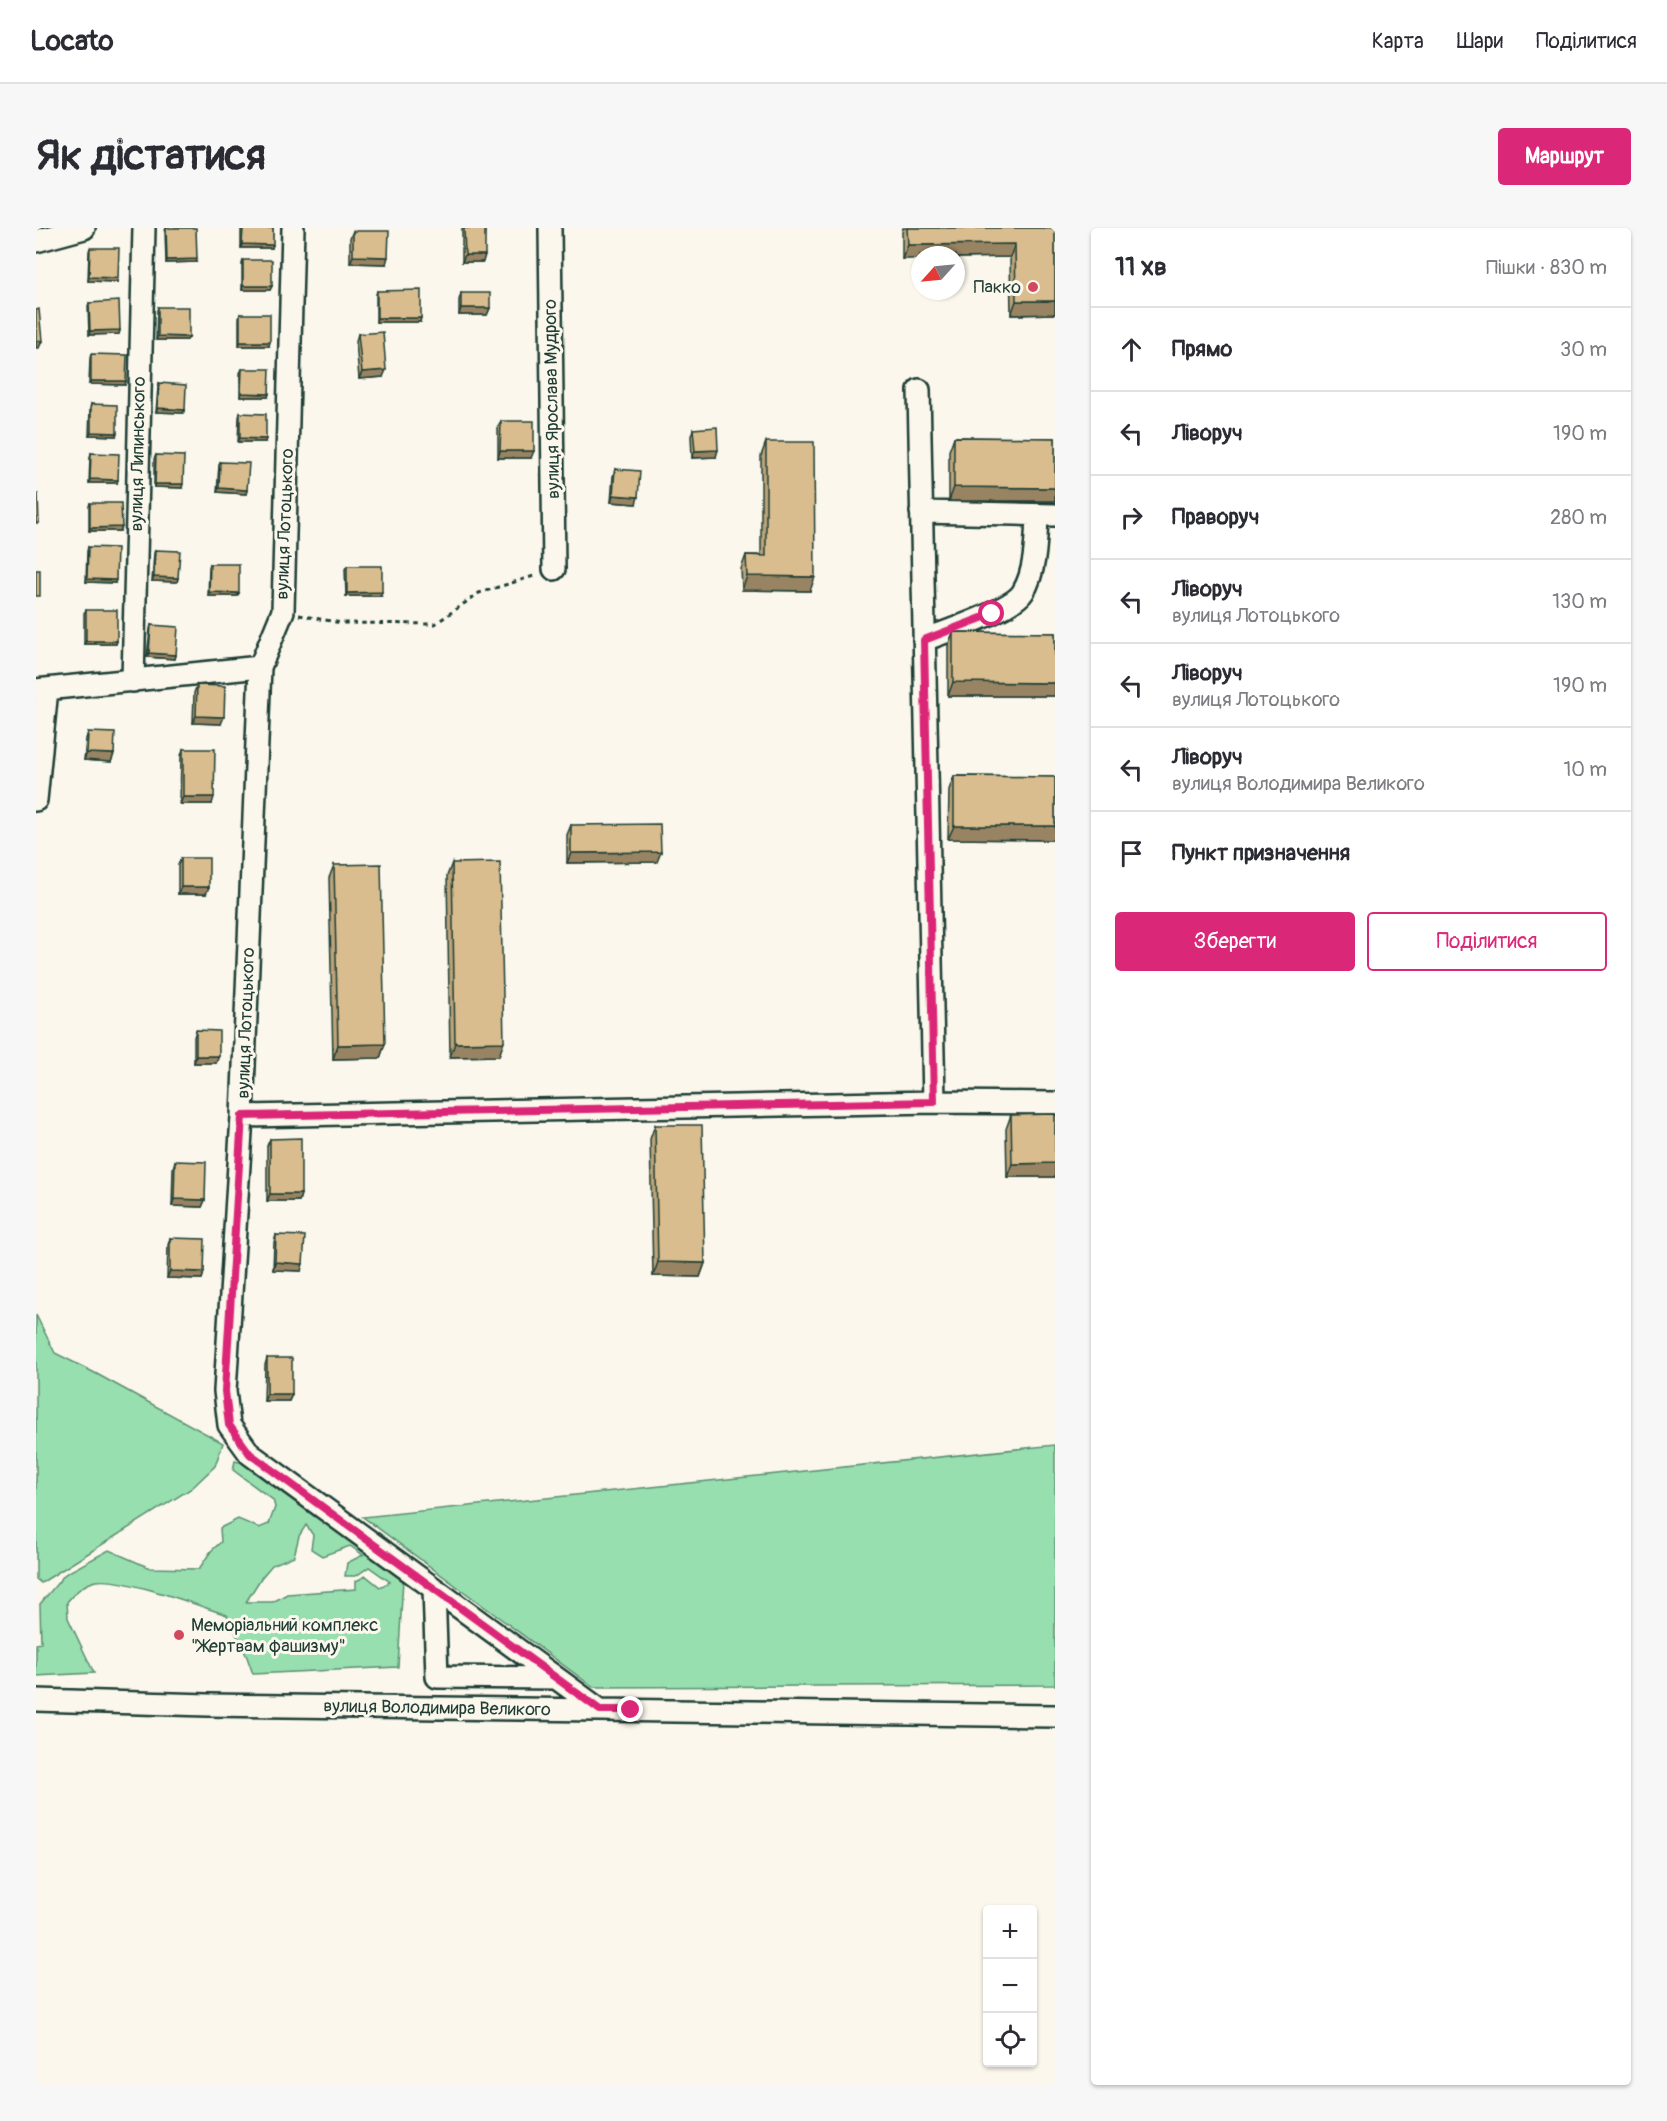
<!DOCTYPE html>
<html lang="uk">
<meta charset="utf-8">
<style>
body{margin:0;font-family:Pangolin,sans-serif;background:#f7f7f7;color:#2b2b33}
.controls{position:absolute;right:18px;bottom:18px;display:grid;overflow:hidden;border-radius:6px;box-shadow:0 2px 4px #0004}
.controls button{width:54px;height:54px;display:grid;place-items:center;padding:0;border:0;border-bottom:2px solid #e1e1e2;background:#fff;color:#2b2b33;font:30px sans-serif}
.compass{position:absolute;left:875px;top:18px;width:54px;height:54px;border-radius:50%;background:#fff;box-shadow:0 2px 4px #0004;rotate:243deg}
.stop{position:absolute;width:18px;height:18px;margin:-14px;border:4px solid #db2777;border-radius:50%;background:#fff}
.stop.end{background:#db2777;border-color:#fff;box-shadow:0 2px 6px #0008}
.list{margin:0;padding:0;list-style:none}
h2{display:flex;justify-content:space-between;align-items:center;height:78px;margin:0;padding:0 24px;font-size:26px}
h2 small{font-size:20px;font-weight:400;color:#7c7c81}
.list li{display:grid;grid-template-columns:39px 1fr auto;gap:18px;align-items:center;box-sizing:border-box;height:84px;padding:0 24px;border-top:2px solid #e1e1e2}
.list b{display:block;font-size:22px;white-space:nowrap}
.list p{margin:0;font-size:20px;white-space:nowrap;color:#7c7c81}
.list em{font-size:20px;font-style:normal;color:#7c7c81}
.actions{display:flex;gap:12px;padding:18px 24px}
.actions a{flex:1;padding:14px 0;border:2px solid #db2777;border-radius:6px;text-align:center;font-size:21px;color:#db2777}
.actions .main{background:#db2777;color:#fff}
.icon{flex:none;width:33px;height:33px;fill:none;stroke:currentColor;stroke-width:2;stroke-linecap:round;stroke-linejoin:round}
.map{position:relative;flex:none;width:1019px;height:1857px;overflow:hidden;border-radius:6px}
header{display:flex;align-items:center;gap:36px;box-sizing:border-box;height:84px;padding:0 30px;background:#fff;border-bottom:2px solid #e1e1e2}
header strong{font-size:28px}
nav{display:flex;gap:33px;margin-inline-start:auto;font-size:21px}
.intro{display:flex;align-items:center;justify-content:space-between;box-sizing:border-box;height:144px;padding:0 36px}
h1{margin:0;font-size:42px}
.button{padding:15px 27px;border-radius:6px;background:#db2777;color:#fff;font-size:21px;font-weight:700}
main{display:flex;gap:36px;padding:0 36px}
aside{flex:1;background:#fff;border-radius:6px;box-shadow:0 2px 4px #0004}
.map>svg:first-child{display:block}
</style>
<header>
<strong>Locato</strong>
<nav><a>Карта</a><a>Шари</a><a>Поділитися</a></nav>
</header>
<div class="intro"><h1>Як дістатися</h1><a class="button">Маршрут</a></div>
<main>
<div class="map">
<svg width="1019" height="1857" viewBox="0 0 1019 1857">
<rect width="100%" height="100%" fill="#fbf7ec"/>
<filter id="ink" filterUnits="userSpaceOnUse"><feTurbulence type="fractalNoise" baseFrequency=".0167" numOctaves="2"/><feDisplacementMap in="SourceGraphic" scale="12" xChannelSelector="R" yChannelSelector="G"/><feConvolveMatrix kernelMatrix="1 2 1 2 8 2 1 2 1" color-interpolation-filters="sRGB"/></filter>
<g filter="url(#ink)">
<path fill="#97dfae" stroke="#5b8e71" stroke-width="1.5" fill-rule="evenodd" d="M 0,1087 L 19,1125 L 59,1145 L 187,1215 L 179,1238 L 156,1260 L 5,1355 L 0,1351 Z
M 1019,1217 L 1019,1457 L 557,1459 L 327,1289 Z
M 199,1233 L 216,1237 L 367,1351 L 362,1439 L 217,1446 L 211,1429 L 191,1387 C 163,1378 87,1349 61,1353 C 48,1355 39,1364 31,1374 L 32,1390 L 58,1445 L 0,1448 L 0,1416 L 5,1415 L 4,1376 L 29,1346 L 73,1322 L 114,1340 L 163,1341 L 175,1323 L 185,1314 L 184,1300 L 202,1291 L 223,1300 L 233,1296 L 239,1279 L 237,1272 L 197,1242 ZM 270,1297 L 277,1307 L 275,1321 L 286,1328 L 314,1318 L 327,1327 L 311,1335 L 309,1348 L 320,1348 L 333,1339 L 354,1354 L 344,1359 L 330,1348 L 320,1353 L 320,1361 L 251,1366 L 237,1374 L 210,1374 L 225,1350 L 236,1337 L 258,1328 L 263,1308 Z"/>
<g fill="none" stroke-linecap="round" stroke-linejoin="round">
<defs>
<path id="minor" d="M 257,0 L 247,383 L 224,439 L 206,888 L 189,1163 L 193,1197 L 214,1226 L 564,1482
M 514,0 L 518,341
M 0,13 L 48,0
M 883,162 L 898,874
M 885,284 L 1019,287
M 888,412 C 909,404 977,381 987,364 C 1000,343 1000,311 1001,287
M 97,453 L 108,0
M 0,462 L 224,439
M 0,572 L 11,461
M 206,888 L 898,874 L 1019,875
M 398,1361 L 401,1449 L 520,1450
M 0,1472 L 172,1477 L 1019,1488"/>
</defs>
<use href="#minor" stroke="#1f3d34" stroke-width="26"/>
<path stroke="#1f3d34" stroke-width="3" stroke-dasharray="4.5 4.5" stroke-linecap="butt" d="M 263,387 L 305,395 L 399,396 L 443,365 L 501,347"/>
<use href="#minor" stroke="#fbf7ec" stroke-width="21"/>
</g>
<path fill="#bba37a" stroke="#1f3d34" stroke-width="1.5" d="M 130,0 L 160,34 L 130,35 L 129,3 Z
M 205,0 L 237,0 L 236,20 L 205,20 Z
M 426,0 L 449,0 L 447,34 L 426,34 Z
M 867,0 L 1019,0 L 1019,86 L 975,87 L 974,29 L 920,30 L 920,27 L 866,31 L 866,4 Z
M 317,3 L 350,36 L 314,35 L 314,10 Z
M 54,20 L 81,54 L 52,53 L 53,23 Z
M 207,32 L 236,58 L 234,62 L 206,62 L 206,36 Z
M 341,63 L 384,94 L 340,94 L 340,66 Z
M 425,65 L 454,80 L 451,87 L 423,87 L 423,72 Z
M 53,75 L 84,102 L 83,106 L 53,107 L 52,78 Z
M 122,79 L 153,109 L 151,112 L 120,112 L 121,82 Z
M 204,86 L 233,118 L 203,118 L 203,90 Z
M 322,106 L 347,149 L 323,151 L 320,113 Z
M 55,126 L 90,153 L 89,157 L 53,156 L 54,130 Z
M 206,141 L 232,169 L 204,169 L 204,145 Z
M 123,155 L 149,182 L 147,185 L 120,184 L 122,159 Z
M 55,176 L 80,208 L 53,207 L 54,180 Z
M 204,185 L 229,214 L 202,214 L 203,189 Z
M 465,193 L 495,230 L 462,230 L 462,200 Z
M 657,201 L 680,229 L 656,230 L 655,208 Z
M 918,209 L 1019,210 L 1019,273 L 913,273 L 913,223 Z
M 730,214 L 774,363 L 706,362 L 705,341 L 710,327 L 725,327 L 725,228 Z
M 55,225 L 81,255 L 53,255 L 54,229 Z
M 120,227 L 146,260 L 118,259 L 118,231 Z
M 184,234 L 211,262 L 210,266 L 181,264 L 183,237 Z
M 579,241 L 600,276 L 575,274 L 577,248 Z
M 54,275 L 86,299 L 84,303 L 53,303 L 53,278 Z
M 52,319 L 79,355 L 50,354 L 51,323 Z
M 119,322 L 142,350 L 141,354 L 116,353 L 118,325 Z
M 174,336 L 203,365 L 201,368 L 172,368 L 173,339 Z
M 311,338 L 345,368 L 310,368 L 309,341 Z
M 50,382 L 81,413 L 80,416 L 48,416 L 48,385 Z
M 115,397 L 140,427 L 139,431 L 111,429 L 114,401 Z
M 917,404 L 1019,405 L 1019,468 L 912,468 L 912,418 Z
M 161,457 L 185,496 L 157,495 L 158,465 Z
M 52,504 L 78,526 L 75,534 L 48,532 L 50,511 Z
M 147,521 L 176,576 L 144,576 L 145,528 Z
M 918,548 L 1019,549 L 1019,612 L 912,611 L 913,562 Z
M 535,597 L 621,634 L 531,635 L 531,607 Z
M 145,630 L 170,666 L 142,666 L 142,637 Z
M 416,635 L 463,828 L 414,829 L 411,648 Z
M 298,637 L 349,816 L 344,830 L 297,831 L 293,650 Z
M 160,802 L 180,835 L 158,835 L 158,809 Z
M 1019,886 L 1019,949 L 971,949 L 970,901 L 975,887 Z
M 619,897 L 669,1035 L 664,1049 L 617,1048 L 614,911 Z
M 234,911 L 265,966 L 263,973 L 231,973 L 231,918 Z
M 139,933 L 169,972 L 166,979 L 136,978 L 137,940 Z
M 240,1007 L 265,1043 L 237,1042 L 238,1014 Z
M 134,1010 L 168,1044 L 166,1051 L 131,1050 L 132,1017 Z
M 231,1130 L 256,1166 L 253,1173 L 228,1173 L 229,1137 Z"/>
<path fill="#988463" stroke="#1f3d34" stroke-width="1.5" d="M 206,16 L 237,17 L 236,20 L 205,20 Z
M 979,16 L 974,29 L 920,30 L 920,27 L 884,27 L 884,31 L 866,31 L 872,17 Z
M 429,27 L 449,27 L 447,34 L 426,34 Z
M 317,28 L 352,29 L 350,36 L 314,35 Z
M 161,31 L 160,34 L 130,35 L 131,32 Z
M 53,49 L 82,50 L 81,54 L 52,53 Z
M 207,58 L 236,58 L 234,62 L 206,62 Z
M 980,73 L 1019,73 L 1019,86 L 975,87 Z
M 425,80 L 454,80 L 451,87 L 423,87 Z
M 341,90 L 385,90 L 384,94 L 340,94 Z
M 84,102 L 83,106 L 53,107 L 54,103 Z
M 122,108 L 153,109 L 151,112 L 120,112 Z
M 0,113 L 6,113 L 3,120 L 0,120 Z
M 204,114 L 234,114 L 233,118 L 203,118 Z
M 350,142 L 347,149 L 323,151 L 326,144 Z
M 55,153 L 90,153 L 89,157 L 53,156 Z
M 205,165 L 233,166 L 232,169 L 204,169 Z
M 122,180 L 149,182 L 147,185 L 120,184 Z
M 55,204 L 81,205 L 80,208 L 53,207 Z
M 204,210 L 230,211 L 229,214 L 202,214 Z
M 682,222 L 680,229 L 656,230 L 659,223 Z
M 464,223 L 498,223 L 495,230 L 462,230 Z
M 54,251 L 82,252 L 81,255 L 53,255 Z
M 119,256 L 147,256 L 146,260 L 118,259 Z
M 918,259 L 1019,260 L 1019,273 L 913,273 Z
M 183,260 L 211,262 L 210,266 L 181,264 Z
M 577,267 L 602,269 L 600,276 L 575,274 Z
M 86,299 L 84,303 L 53,303 L 54,300 Z
M 711,348 L 779,349 L 774,363 L 706,362 Z
M 118,349 L 142,350 L 141,354 L 116,353 Z
M 51,351 L 80,352 L 79,355 L 50,354 Z
M 173,364 L 203,365 L 201,368 L 172,368 Z
M 346,364 L 345,368 L 310,368 L 311,365 Z
M 50,413 L 81,413 L 80,416 L 48,416 Z
M 113,425 L 140,427 L 139,431 L 111,429 Z
M 917,454 L 1019,455 L 1019,468 L 912,468 Z
M 160,488 L 188,489 L 185,496 L 157,495 Z
M 51,525 L 78,526 L 75,534 L 48,532 Z
M 147,569 L 178,569 L 176,576 L 144,576 Z
M 918,598 L 1019,598 L 1019,612 L 912,611 Z
M 625,624 L 621,634 L 531,635 L 535,625 Z
M 145,659 L 173,659 L 170,666 L 142,666 Z
M 468,814 L 463,828 L 414,829 L 419,815 Z
M 349,816 L 344,830 L 297,831 L 302,817 Z
M 160,828 L 183,828 L 180,835 L 158,835 Z
M 1019,935 L 1019,949 L 971,949 L 976,936 Z
M 234,966 L 265,966 L 263,973 L 231,973 Z
M 138,971 L 169,972 L 166,979 L 136,978 Z
M 239,1034 L 267,1036 L 265,1043 L 237,1042 Z
M 622,1034 L 669,1035 L 664,1049 L 617,1048 Z
M 134,1043 L 168,1044 L 166,1051 L 131,1050 Z
M 231,1166 L 256,1166 L 253,1173 L 228,1173 Z"/>
<path fill="#d9bd8e" stroke="#1f3d34" stroke-width="1.5" d="M 130,0 L 160,0 L 161,31 L 131,32 Z
M 207,0 L 237,0 L 237,17 L 206,16 Z
M 428,0 L 449,0 L 449,27 L 429,27 Z
M 871,0 L 1019,0 L 1019,73 L 980,73 L 979,16 L 872,17 Z
M 317,3 L 353,3 L 352,29 L 317,28 Z
M 54,20 L 83,20 L 82,50 L 53,49 Z
M 207,32 L 236,32 L 236,58 L 207,58 Z
M 385,62 L 385,90 L 341,90 L 341,63 Z
M 425,65 L 454,65 L 454,80 L 425,80 Z
M 83,73 L 84,102 L 54,103 L 53,75 Z
M 122,79 L 153,79 L 153,109 L 122,108 Z
M 3,81 L 6,113 L 0,113 L 0,82 Z
M 204,86 L 234,86 L 234,114 L 204,114 Z
M 347,104 L 350,142 L 326,144 L 322,106 Z
M 55,126 L 91,127 L 90,153 L 55,153 Z
M 206,141 L 234,141 L 233,166 L 205,165 Z
M 123,155 L 150,157 L 149,182 L 122,180 Z
M 55,176 L 81,177 L 81,205 L 55,204 Z
M 204,185 L 230,186 L 230,211 L 204,210 Z
M 465,193 L 498,193 L 498,223 L 464,223 Z
M 681,199 L 682,222 L 659,223 L 657,201 Z
M 918,209 L 1019,210 L 1019,260 L 918,259 Z
M 730,214 L 778,214 L 779,349 L 711,348 L 710,327 L 730,328 Z
M 55,225 L 83,226 L 82,252 L 54,251 Z
M 120,227 L 148,228 L 147,256 L 119,256 Z
M 184,234 L 213,235 L 211,262 L 183,260 Z
M 579,241 L 604,243 L 602,269 L 577,267 Z
M 0,266 L 2,266 L 3,295 L 0,295 Z
M 54,275 L 85,275 L 86,299 L 54,300 Z
M 52,319 L 81,320 L 80,352 L 51,351 Z
M 119,322 L 144,323 L 142,350 L 118,349 Z
M 174,336 L 203,336 L 203,365 L 173,364 Z
M 311,338 L 346,338 L 346,364 L 311,365 Z
M 0,342 L 4,342 L 4,368 L 0,368 Z
M 50,382 L 81,382 L 81,413 L 50,413 Z
M 115,397 L 142,399 L 140,427 L 113,425 Z
M 917,404 L 1019,405 L 1019,455 L 917,454 Z
M 161,457 L 189,458 L 188,489 L 160,488 Z
M 52,504 L 79,505 L 78,526 L 51,525 Z
M 147,521 L 179,521 L 178,569 L 147,569 Z
M 918,548 L 1019,549 L 1019,598 L 918,598 Z
M 624,596 L 625,624 L 535,625 L 535,597 Z
M 145,630 L 173,630 L 173,659 L 145,659 Z
M 464,634 L 468,814 L 419,815 L 416,635 Z
M 345,636 L 349,816 L 302,817 L 298,637 Z
M 160,802 L 183,803 L 183,828 L 160,828 Z
M 1019,886 L 1019,935 L 976,936 L 975,887 Z
M 619,897 L 666,897 L 669,1035 L 622,1034 Z
M 265,910 L 265,966 L 234,966 L 234,911 Z
M 139,933 L 170,934 L 169,972 L 138,971 Z
M 240,1007 L 269,1008 L 267,1036 L 239,1034 Z
M 134,1010 L 169,1011 L 168,1044 L 134,1043 Z
M 231,1130 L 256,1130 L 256,1166 L 231,1166 Z"/>
</g>
<g fill="none" stroke-linecap="round" stroke-linejoin="round" filter="url(#ink)">
<path stroke="#db2777" stroke-width="8" d="M 595,1482 L 564,1482 L 214,1226 L 193,1197 L 189,1163 L 206,888 L 898,874 L 888,412 L 956,386"/>
</g>
<g fill="#d1495b" stroke="#fbf7ec" stroke-width="2">
<circle cx="997" cy="59" r="6"/>
<circle cx="143" cy="1407" r="6"/>
</g>
<g text-anchor="middle" dominant-baseline="central" stroke-width="6" stroke-linejoin="round" paint-order="stroke">
<g font-size="18" fill="#1f3d34" stroke="#fbf7ec" text-anchor="end">
<text x="985" y="59">Пакко</text>
<text x="155" y="1397" text-anchor="start">Меморіальний комплекс<tspan x="155" dy="21">"Жертвам фашизму"</tspan></text>
</g>
<g font-size="18" fill="#1f3d34" stroke="#fbf7ec">
<text transform="translate(516 171) rotate(-91)">вулиця Ярослава Мудрого</text>
<text transform="translate(102 226) rotate(-89)">вулиця Липинського</text>
<text transform="translate(249 296) rotate(-88)">вулиця Лотоцького</text>
<text transform="translate(210 795) rotate(-88)">вулиця Лотоцького</text>
<text transform="translate(401 1480) rotate(1)">вулиця Володимира Великого</text>
</g>
</g>
</svg>
<div class="controls">
<button>+</button>
<button>−</button>
<button><svg class="icon" aria-label="locate" viewBox="0 0 24 24"><circle cx="12" cy="12" r="6"/><path d="M12 2v4M12 18v4M2 12h4M18 12h4"/></svg></button>
</div>
<svg class="compass" viewBox="-18 -18 36 36"><path d="M0-13l5 13h-10z" fill="#e53935"/><path d="M0 13l5-13h-10z" fill="#7c7c81"/></svg>
<div class="stop" style="left:956px;top:386px"></div>
<div class="stop end" style="left:595px;top:1482px"></div>
</div>
<aside>
<h2>11 хв<small>Пішки · 830 m</small></h2>
<ul class="list">
<li><svg class="icon" aria-label="ahead" viewBox="0 0 24 24"><path d="M12 20V5M6 11l6-6 6 6"/></svg><div><b>Прямо</b></div><em>30 m</em></li>
<li><svg class="icon" aria-label="left" viewBox="0 0 24 24"><path d="M17 20v-9H6M10 6l-5 5 5 5"/></svg><div><b>Ліворуч</b></div><em>190 m</em></li>
<li><svg class="icon" aria-label="right" viewBox="0 0 24 24"><path d="M7 20v-9h11M14 6l5 5-5 5"/></svg><div><b>Праворуч</b></div><em>280 m</em></li>
<li><svg class="icon" aria-label="left" viewBox="0 0 24 24"><path d="M17 20v-9H6M10 6l-5 5 5 5"/></svg><div><b>Ліворуч</b><p>вулиця Лотоцького</p></div><em>130 m</em></li>
<li><svg class="icon" aria-label="left" viewBox="0 0 24 24"><path d="M17 20v-9H6M10 6l-5 5 5 5"/></svg><div><b>Ліворуч</b><p>вулиця Лотоцького</p></div><em>190 m</em></li>
<li><svg class="icon" aria-label="left" viewBox="0 0 24 24"><path d="M17 20v-9H6M10 6l-5 5 5 5"/></svg><div><b>Ліворуч</b><p>вулиця Володимира Великого</p></div><em>10 m</em></li>
<li><svg class="icon" aria-label="arrive" viewBox="0 0 24 24"><path d="M6 21V4h12l-3 4 3 4H6"/></svg><div><b>Пункт призначення</b></div></li>
</ul>
<div class="actions"><a class="main">Зберегти</a><a>Поділитися</a></div>
</aside>
</main>
